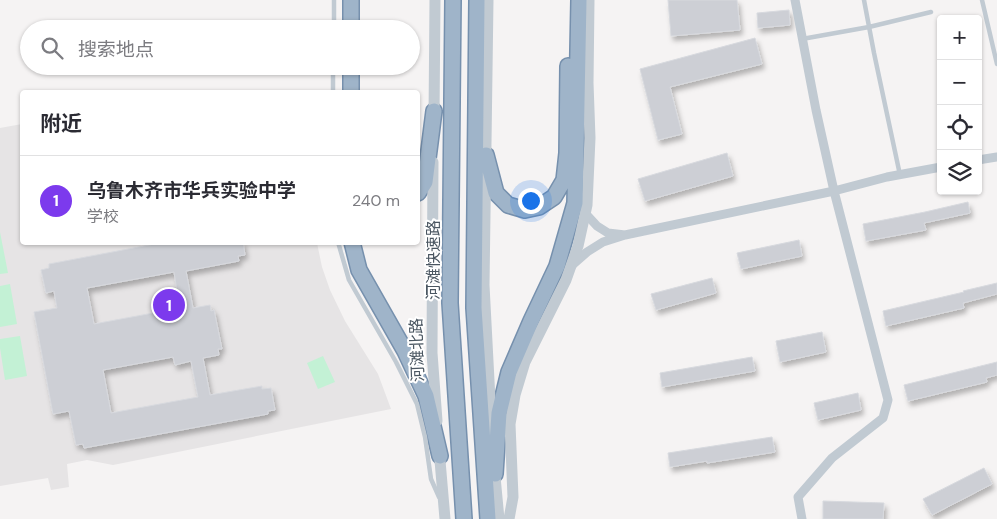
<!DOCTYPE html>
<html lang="zh">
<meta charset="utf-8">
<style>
body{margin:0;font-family:"DM Sans","Noto Sans SC",sans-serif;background:#f2f2f3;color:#2b2b33}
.controls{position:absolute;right:15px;top:15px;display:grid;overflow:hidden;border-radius:5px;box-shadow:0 1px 4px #0004}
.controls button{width:45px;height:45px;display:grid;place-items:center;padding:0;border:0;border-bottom:1px solid #e1e1e2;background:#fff;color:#2b2b33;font:25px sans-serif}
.you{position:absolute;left:530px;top:200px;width:18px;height:18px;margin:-12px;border:4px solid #fff;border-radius:50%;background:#1a73e8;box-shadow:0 0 0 8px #1a73e833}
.badge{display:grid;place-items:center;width:32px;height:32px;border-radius:50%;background:#7c3aed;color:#fff;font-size:16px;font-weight:700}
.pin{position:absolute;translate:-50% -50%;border:2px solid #fff;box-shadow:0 1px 5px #0006}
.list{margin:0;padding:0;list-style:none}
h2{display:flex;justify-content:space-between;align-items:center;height:65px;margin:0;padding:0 20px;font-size:21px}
h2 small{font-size:16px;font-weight:400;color:#7c7c81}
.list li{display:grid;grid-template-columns:32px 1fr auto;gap:15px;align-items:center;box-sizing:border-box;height:90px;padding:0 20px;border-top:1px solid #e1e1e2}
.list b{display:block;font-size:19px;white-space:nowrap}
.list p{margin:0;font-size:16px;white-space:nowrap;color:#7c7c81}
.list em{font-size:16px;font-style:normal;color:#7c7c81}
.icon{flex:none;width:28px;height:28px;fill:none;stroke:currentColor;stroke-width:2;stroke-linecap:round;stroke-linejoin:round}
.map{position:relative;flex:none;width:997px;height:519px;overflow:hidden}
.search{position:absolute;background:#fff;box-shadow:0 1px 4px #0004;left:20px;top:20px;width:400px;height:55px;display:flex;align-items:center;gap:12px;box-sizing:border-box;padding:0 18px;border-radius:28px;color:#7c7c81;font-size:19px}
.panel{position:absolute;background:#fff;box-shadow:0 1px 4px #0004;left:20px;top:90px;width:400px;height:155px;border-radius:5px}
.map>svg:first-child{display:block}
</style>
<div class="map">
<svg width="997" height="519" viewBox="0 0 997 519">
<defs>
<filter id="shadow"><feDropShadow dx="2.5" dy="4.5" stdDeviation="2.5" flood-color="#0004"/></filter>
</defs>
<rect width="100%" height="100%" fill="#f5f3f3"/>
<path fill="#e6e4e5" d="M 22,124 L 22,242 L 317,243 L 322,267 L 330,290 L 345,321 L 378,374 L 391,409 L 113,465 L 87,460 L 67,464 L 69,487 L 51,490 L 48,478 L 0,486 L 0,128 Z"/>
<path fill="#c3f1d5" d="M 0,232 L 8,273 L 0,274 Z
M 10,284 L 17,324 L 0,327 L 0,286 Z
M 20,336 L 27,376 L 5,380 L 0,348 L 0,339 Z
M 323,356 L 335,382 L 318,389 L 307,363 Z"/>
<path fill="#cdcfd5" stroke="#d7d9de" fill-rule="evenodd" filter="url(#shadow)" d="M 668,0 L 737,0 L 740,30 L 671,36 Z
M 789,10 L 790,25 L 758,28 L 757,13 Z
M 755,38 L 762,64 L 670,87 L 682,134 L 658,140 L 640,69 Z
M 727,153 L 733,176 L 645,201 L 638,179 Z
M 968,202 L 970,213 L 924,223 L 926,230 L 866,241 L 863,224 L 925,212 Z
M 799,240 L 802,256 L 741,269 L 737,253 Z
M 165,242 L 243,242 L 245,255 L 238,256 L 239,261 L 186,271 L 193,308 L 210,305 L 211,311 L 214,310 L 222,349 L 218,349 L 219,355 L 203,358 L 210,395 L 262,386 L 262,389 L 271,388 L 275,410 L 268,411 L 268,414 L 84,448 L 83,444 L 76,445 L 69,411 L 53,414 L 34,312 L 57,308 L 54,291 L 46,293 L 41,270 L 49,268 L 49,264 ZM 174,272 L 180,308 L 94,324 L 87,288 ZM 173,357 L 175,365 L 191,361 L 198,397 L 111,413 L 103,370 Z
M 712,278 L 716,293 L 656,310 L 651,294 Z
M 997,283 L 997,294 L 963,303 L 964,308 L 886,326 L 883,311 L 964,292 L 963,291 Z
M 822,332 L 826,352 L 780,362 L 776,341 Z
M 752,357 L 755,371 L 662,387 L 660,373 Z
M 997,362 L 997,375 L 986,378 L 987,382 L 908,401 L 904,385 Z
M 858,393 L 861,410 L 818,420 L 814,403 Z
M 772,437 L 775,452 L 707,463 L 707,461 L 670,467 L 668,453 Z
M 984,468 L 992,484 L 932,515 L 923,499 Z
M 823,501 L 884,503 L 883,519 L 823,519 Z"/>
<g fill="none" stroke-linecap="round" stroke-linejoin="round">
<defs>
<path id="trunk" d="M 453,0 L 450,303 L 464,519
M 477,0 L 474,308 L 488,519
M 351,29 L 351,0
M 351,92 L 351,66
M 486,155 L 496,193 L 508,205 L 525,210 L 539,207 L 554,197 L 564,180 L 567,153 L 568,66
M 418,193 L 425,182 L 434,111
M 352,242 L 359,270 L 405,351 L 426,396 L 440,456
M 495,474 L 499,413 L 509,372 L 531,321 L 557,266 L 575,203 L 579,0"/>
</defs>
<use href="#trunk" stroke="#7690ad" stroke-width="18"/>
<path stroke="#c1cad2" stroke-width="4.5" d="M 864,0 L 874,53 L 900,175
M 982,0 L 997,64
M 334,29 L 334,0
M 802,39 L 869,27 L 931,12
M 333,92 L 333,66
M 338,242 L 349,280 L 396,362 L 417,404 L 425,437 L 431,479 L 439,497"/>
<path stroke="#c1cad2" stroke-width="9" d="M 795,0 L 816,110 L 834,191 L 888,400 L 883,418 L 832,458 L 798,497 L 802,519
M 978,160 L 997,157
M 625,235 L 834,191 L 887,177 L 941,167
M 571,266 L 587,252 L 603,242 L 625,235 L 608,233 L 597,226 L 585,213"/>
<path stroke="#c1cad2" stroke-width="11" d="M 488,0 L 484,285 L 492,438
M 434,118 L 435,0
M 433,162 L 432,353 L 437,421
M 439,449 L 445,519
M 494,466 L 499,519
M 509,519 L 513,497 L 510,424 L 515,395 L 525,362 L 566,280 L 578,246 L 587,205 L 590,138 L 588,83 L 589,0"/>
<use href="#trunk" stroke="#9fb4c9" stroke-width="15"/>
</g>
<g text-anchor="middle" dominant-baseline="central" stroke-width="4" stroke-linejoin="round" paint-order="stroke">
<g font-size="16" fill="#4a5661" stroke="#fff">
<text transform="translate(433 260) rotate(-90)">河滩快速路</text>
<text transform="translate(417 350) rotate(-92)">河滩北路</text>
</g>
</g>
</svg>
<div class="controls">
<button>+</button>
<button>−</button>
<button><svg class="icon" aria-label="locate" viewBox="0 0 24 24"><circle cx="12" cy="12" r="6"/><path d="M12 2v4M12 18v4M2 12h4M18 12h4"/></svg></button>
<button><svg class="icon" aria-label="layers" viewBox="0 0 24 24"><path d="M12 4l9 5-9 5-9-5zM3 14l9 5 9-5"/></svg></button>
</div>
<div class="you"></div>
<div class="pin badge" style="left:169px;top:305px">1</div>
<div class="search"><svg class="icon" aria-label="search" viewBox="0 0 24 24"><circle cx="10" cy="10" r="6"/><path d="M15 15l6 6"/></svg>搜索地点</div>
<section class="panel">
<h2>附近<small></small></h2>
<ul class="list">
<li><span class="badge">1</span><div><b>乌鲁木齐市华兵实验中学</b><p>学校</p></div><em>240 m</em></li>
</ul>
</section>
</div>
